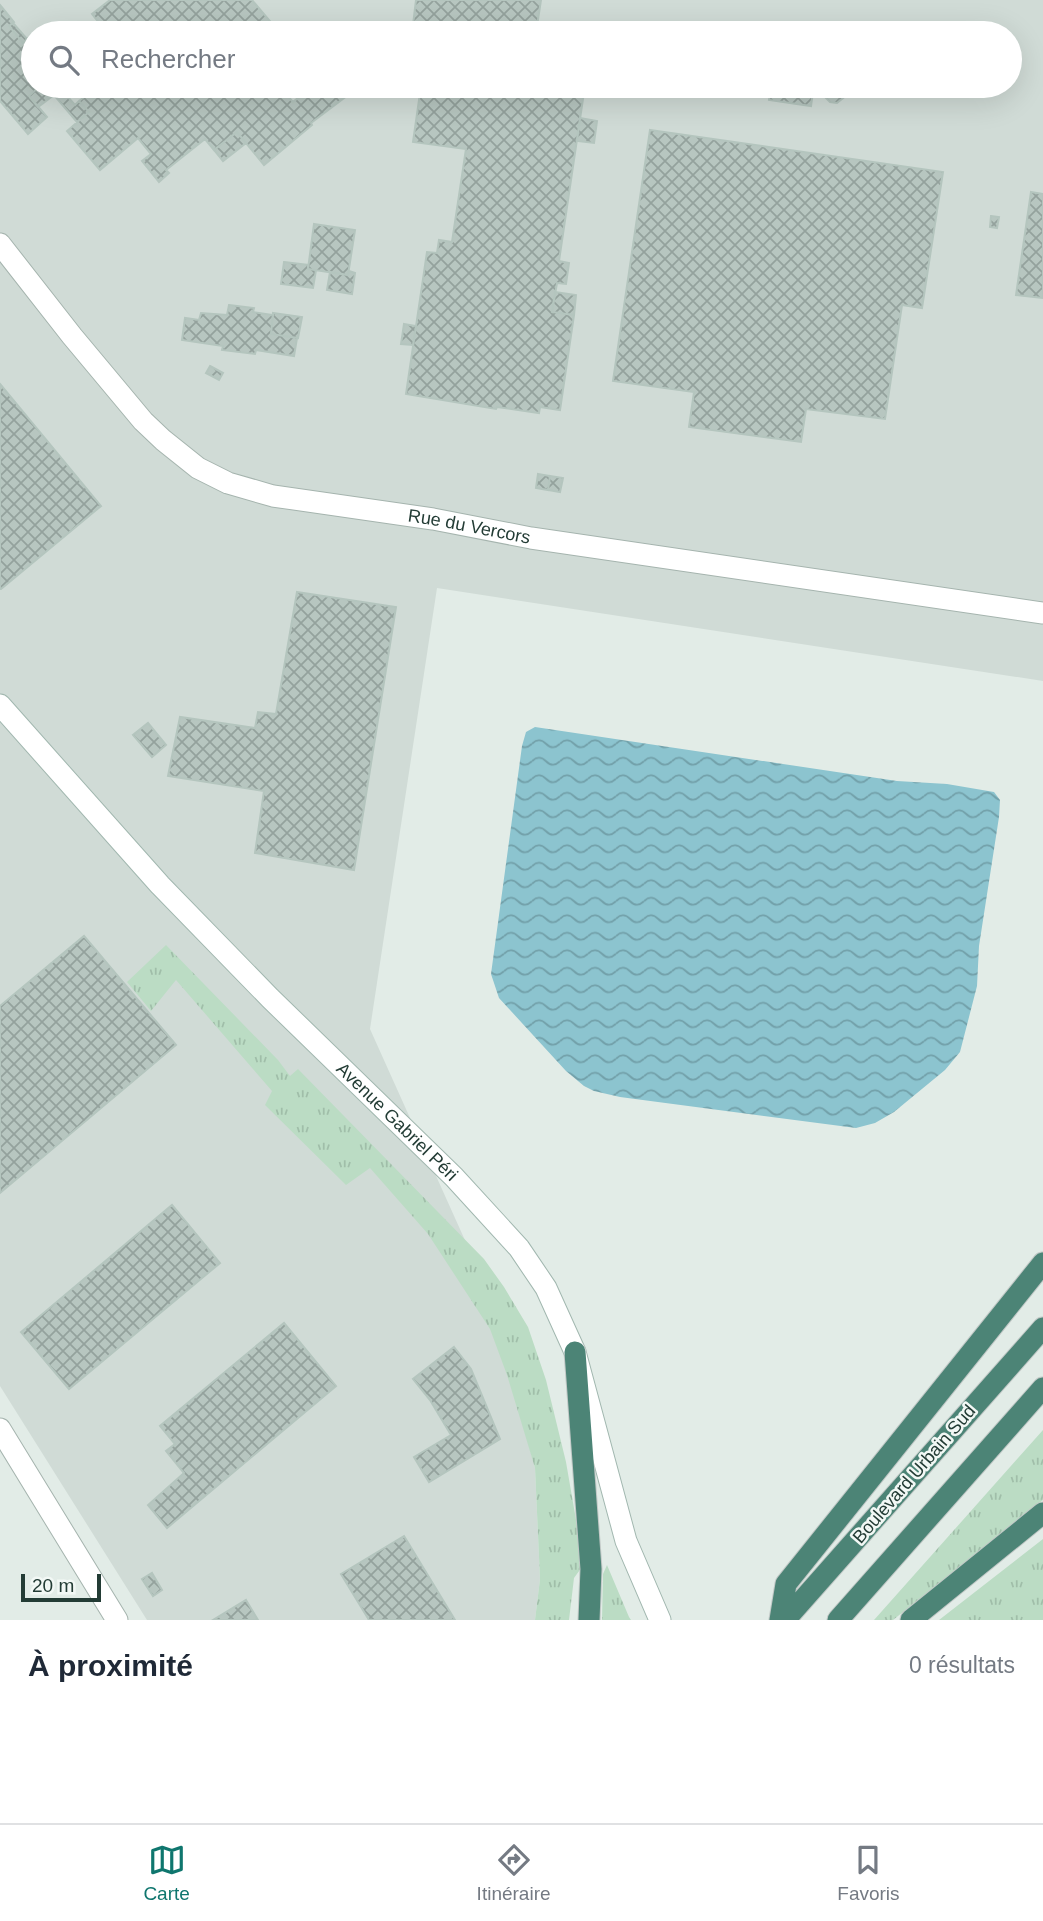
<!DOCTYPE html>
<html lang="fr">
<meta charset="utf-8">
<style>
body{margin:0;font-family:Arial,sans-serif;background:#f6f6f7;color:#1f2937}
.scale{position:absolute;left:21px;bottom:18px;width:80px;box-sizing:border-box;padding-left:7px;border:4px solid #233c35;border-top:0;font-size:19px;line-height:24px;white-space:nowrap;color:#233c35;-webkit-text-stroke:5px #f2f8f5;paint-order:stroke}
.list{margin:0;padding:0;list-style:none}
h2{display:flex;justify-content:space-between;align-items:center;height:91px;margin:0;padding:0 28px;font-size:30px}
h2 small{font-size:23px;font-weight:400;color:#747a83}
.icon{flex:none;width:38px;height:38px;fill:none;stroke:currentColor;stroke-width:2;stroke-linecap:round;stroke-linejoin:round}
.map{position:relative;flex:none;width:1043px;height:1620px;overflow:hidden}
.search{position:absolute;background:#fff;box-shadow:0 7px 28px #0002;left:21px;right:21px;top:21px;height:77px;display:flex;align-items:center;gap:18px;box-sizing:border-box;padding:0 24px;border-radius:38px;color:#747a83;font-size:26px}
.sheet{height:203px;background:#fff}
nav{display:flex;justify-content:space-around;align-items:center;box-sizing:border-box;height:98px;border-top:2px solid #e0e1e3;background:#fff;font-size:19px;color:#747a83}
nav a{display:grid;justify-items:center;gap:4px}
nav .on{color:#0f766e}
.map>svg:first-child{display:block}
</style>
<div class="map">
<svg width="1043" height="1620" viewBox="0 0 1043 1620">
<defs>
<pattern id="grass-tufts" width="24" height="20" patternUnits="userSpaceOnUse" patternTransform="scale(1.75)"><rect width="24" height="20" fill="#bbdcc4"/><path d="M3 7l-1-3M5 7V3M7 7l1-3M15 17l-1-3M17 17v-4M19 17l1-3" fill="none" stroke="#a0bea9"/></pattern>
<pattern id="water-waves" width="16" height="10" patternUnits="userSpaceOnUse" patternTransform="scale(1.75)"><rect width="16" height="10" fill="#8cc4cf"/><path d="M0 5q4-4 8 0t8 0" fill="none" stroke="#72a0a9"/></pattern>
<pattern id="building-cross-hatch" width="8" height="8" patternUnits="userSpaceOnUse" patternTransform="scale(1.75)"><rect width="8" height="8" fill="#b7c6c0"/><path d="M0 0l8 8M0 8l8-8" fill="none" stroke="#94a29d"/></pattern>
</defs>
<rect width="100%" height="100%" fill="#e2ece7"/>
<path fill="#d0dbd6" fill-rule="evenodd" d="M 0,0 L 1043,0 L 1043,681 L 437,588 L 370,1029 L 486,1287 L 535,1468 L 540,1579 L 535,1620 L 147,1620 L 0,1386 ZM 33,33 L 1010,33 L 1010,86 L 33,86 Z"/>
<path fill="url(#grass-tufts)" d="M 166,945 L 278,1060 L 290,1076 L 298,1069 L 484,1259 L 504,1287 L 528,1327 L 546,1380 L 566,1462 L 579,1537 L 582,1567 L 574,1578 L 569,1620 L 535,1620 L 540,1579 L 535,1468 L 507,1375 L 490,1329 L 428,1234 L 370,1168 L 346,1185 L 265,1105 L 272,1091 L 176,980 L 151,1011 L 127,982 Z
M 1043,1430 L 1043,1500 L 893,1620 L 874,1620 Z
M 1043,1539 L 1043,1620 L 939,1620 Z
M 607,1565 L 629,1617 L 631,1620 L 602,1620 L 603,1574 Z"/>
<path fill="url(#water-waves)" d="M 535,727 L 897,781 L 947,784 L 994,792 L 1000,800 L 999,817 L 979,946 L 977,986 L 960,1052 L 945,1070 L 894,1112 L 875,1123 L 856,1128 L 620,1097 L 594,1091 L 584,1086 L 566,1071 L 499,998 L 491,974 L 522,746 L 526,732 Z"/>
<path fill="url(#building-cross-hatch)" stroke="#b4c5be" stroke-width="2" d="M 110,0 L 252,0 L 280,33 L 107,33 L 92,14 Z
M 416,0 L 541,0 L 536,33 L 412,33 Z
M 0,5 L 14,22 L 9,26 L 23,43 L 28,38 L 33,44 L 33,86 L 40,86 L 29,96 L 47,117 L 28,134 L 0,101 Z
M 13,23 L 27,39 L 23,43 L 9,26 Z
M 40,86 L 58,86 L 75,105 L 79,101 L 89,112 L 77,122 L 54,95 L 38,107 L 29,96 Z
M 98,86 L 279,86 L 293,102 L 312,86 L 340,86 L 348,95 L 311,123 L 312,125 L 264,165 L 237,132 L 214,150 L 205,139 L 166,170 L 169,173 L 159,182 L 142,161 L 151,154 L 138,138 L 100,170 L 67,131 L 89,112 L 79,101 Z
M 421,86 L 537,86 L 584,92 L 559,261 L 569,263 L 566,284 L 557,283 L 552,312 L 574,315 L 560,410 L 540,407 L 539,413 L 497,407 L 496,409 L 406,394 L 427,252 L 437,253 L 439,240 L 452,242 L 466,149 L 413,142 Z
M 771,86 L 849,86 L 847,95 L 837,103 L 830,102 L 821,93 L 813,92 L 811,106 L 769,100 Z
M 580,118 L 597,121 L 594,143 L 577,141 Z
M 650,130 L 943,172 L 922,308 L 902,305 L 885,419 L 806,409 L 801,442 L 689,427 L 694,392 L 613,381 Z
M 237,132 L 246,143 L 223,161 L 214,150 Z
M 1031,192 L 1043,194 L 1043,298 L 1016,295 Z
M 991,216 L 999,217 L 997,228 L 990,227 Z
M 314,224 L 355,230 L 348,275 L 308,269 Z
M 284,262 L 308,265 L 308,269 L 316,270 L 313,288 L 281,284 Z
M 349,271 L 355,273 L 352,294 L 327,290 L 330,272 L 348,275 Z
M 555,292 L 576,295 L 574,315 L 552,312 Z
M 229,305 L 254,308 L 253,312 L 273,315 L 271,334 L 297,338 L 294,356 L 256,350 L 255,354 L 222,350 L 223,346 L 182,340 L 185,318 L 199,320 L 201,313 L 227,315 Z
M 273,313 L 302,317 L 298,338 L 271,334 Z
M 404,324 L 416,326 L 413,345 L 401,344 Z
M 210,366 L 223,373 L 219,380 L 206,373 Z
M 0,384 L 101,506 L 1,589 L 0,589 Z
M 538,474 L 550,476 L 548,490 L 536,488 Z
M 550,476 L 563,478 L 560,492 L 548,490 Z
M 297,592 L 396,607 L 354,870 L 255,853 L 264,791 L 168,776 L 180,717 L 255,728 L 258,712 L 276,714 Z
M 148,723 L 166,745 L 152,757 L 133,735 Z
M 84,936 L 176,1045 L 0,1193 L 0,1006 Z
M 172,1205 L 220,1263 L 69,1389 L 21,1332 Z
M 284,1323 L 336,1386 L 167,1528 L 148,1505 L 184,1473 L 166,1451 L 175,1444 L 160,1426 Z
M 454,1347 L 471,1369 L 500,1439 L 429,1482 L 414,1457 L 451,1435 L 430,1400 L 413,1379 Z
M 404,1536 L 455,1620 L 369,1620 L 341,1574 Z
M 152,1573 L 162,1590 L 153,1596 L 142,1579 Z
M 246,1600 L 258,1620 L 213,1620 Z"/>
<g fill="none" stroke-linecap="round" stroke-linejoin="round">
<defs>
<path id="minor" d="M 0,1429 L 117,1620"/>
<g id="tertiary">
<path id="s1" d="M 0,244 L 72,336 L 143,421 L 163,440 L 198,468 L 228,483 L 273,496 L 433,519 L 531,538 L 1043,613"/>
</g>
<g id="secondary">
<path id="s2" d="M 0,705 L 160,885 L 270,998 L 454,1177 L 519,1248 L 546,1288 L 575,1352 L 626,1541 L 660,1620"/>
</g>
<path id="trunk" d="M 575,1352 L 591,1569 L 589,1620
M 780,1620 L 786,1584 L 1043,1263
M 785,1620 L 1043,1328
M 838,1620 L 1043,1388
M 911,1620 L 1043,1513"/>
</defs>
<use href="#minor" stroke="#a5b4ae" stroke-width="23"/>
<use href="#tertiary" stroke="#a5b4ae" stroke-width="23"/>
<use href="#secondary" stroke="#a1b7af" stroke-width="23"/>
<use href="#trunk" stroke="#c1c8c6" stroke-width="23"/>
<use href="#minor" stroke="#fff" stroke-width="21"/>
<use href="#tertiary" stroke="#fff" stroke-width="21"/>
<use href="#secondary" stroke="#fff" stroke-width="21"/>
<use href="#trunk" stroke="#4c8476" stroke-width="21"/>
</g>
<g text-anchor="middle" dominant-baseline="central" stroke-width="5" stroke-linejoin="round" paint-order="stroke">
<g font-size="18" fill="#233c35" stroke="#f2f8f5">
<text stroke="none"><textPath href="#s1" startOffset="579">Rue du Vercors</textPath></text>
<text stroke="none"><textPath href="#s2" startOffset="576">Avenue Gabriel Péri</textPath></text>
<text transform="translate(914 1474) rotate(-49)">Boulevard Urbain Sud</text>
</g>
</g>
</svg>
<div class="scale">20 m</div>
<div class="search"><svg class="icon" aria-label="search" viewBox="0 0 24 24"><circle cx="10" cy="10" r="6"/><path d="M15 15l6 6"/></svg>Rechercher</div>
</div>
<section class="sheet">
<h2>À proximité<small>0 résultats</small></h2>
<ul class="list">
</ul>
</section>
<nav>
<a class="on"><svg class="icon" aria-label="map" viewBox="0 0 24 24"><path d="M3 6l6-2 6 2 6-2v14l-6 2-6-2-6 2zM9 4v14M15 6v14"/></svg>Carte</a>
<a><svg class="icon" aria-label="directions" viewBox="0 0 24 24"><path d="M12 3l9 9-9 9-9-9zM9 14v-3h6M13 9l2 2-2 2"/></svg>Itinéraire</a>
<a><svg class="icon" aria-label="saved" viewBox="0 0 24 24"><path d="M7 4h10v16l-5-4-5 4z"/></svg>Favoris</a>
</nav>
